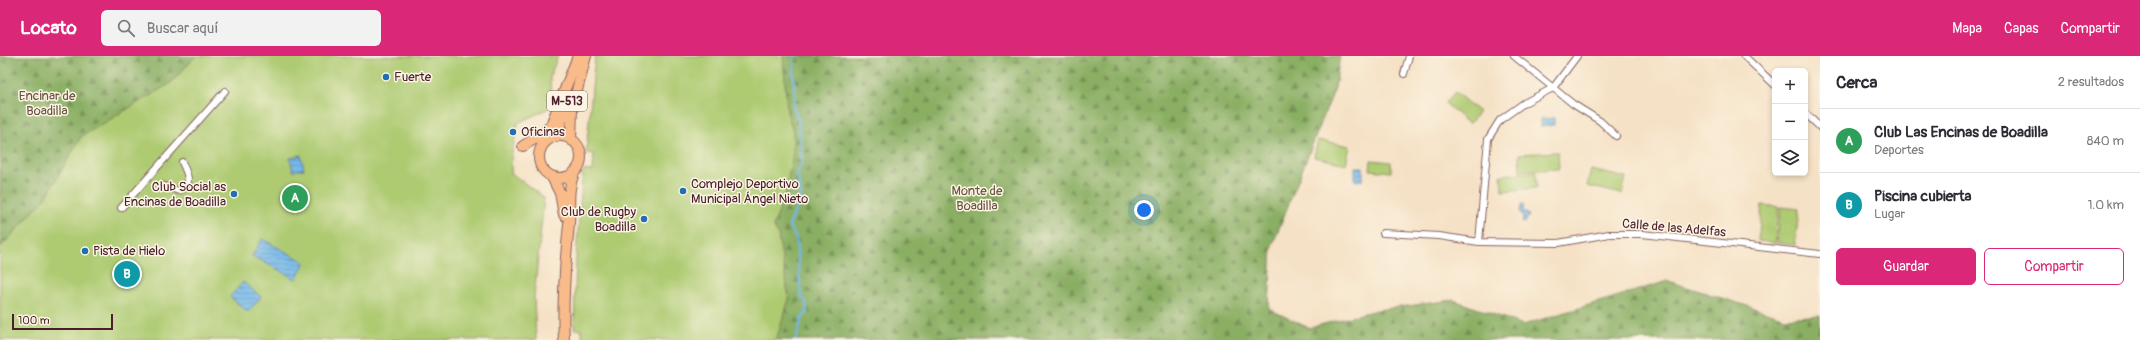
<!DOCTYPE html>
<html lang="es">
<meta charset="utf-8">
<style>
body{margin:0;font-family:Pangolin,sans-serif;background:#f2f2f3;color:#2b2b33}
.controls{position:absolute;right:12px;top:12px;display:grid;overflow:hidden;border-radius:6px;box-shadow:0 2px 6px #0003}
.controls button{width:36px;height:36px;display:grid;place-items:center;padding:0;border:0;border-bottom:1px solid #e1e1e2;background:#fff;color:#2b2b33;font:20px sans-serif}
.scale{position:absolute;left:12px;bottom:10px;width:101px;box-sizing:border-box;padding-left:4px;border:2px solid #4a1f2b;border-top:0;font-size:11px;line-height:14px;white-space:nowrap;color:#4a1f2b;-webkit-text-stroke:3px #fcf5e5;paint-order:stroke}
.you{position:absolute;left:1144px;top:154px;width:14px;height:14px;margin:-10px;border:3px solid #fff;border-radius:50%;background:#1a73e8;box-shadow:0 0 0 6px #1a73e833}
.badge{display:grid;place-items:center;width:26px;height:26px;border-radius:50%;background:#db2777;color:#fff;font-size:13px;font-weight:700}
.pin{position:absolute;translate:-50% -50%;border:2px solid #fff;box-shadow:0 1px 4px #0006}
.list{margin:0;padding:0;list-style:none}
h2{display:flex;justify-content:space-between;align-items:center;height:52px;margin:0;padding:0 16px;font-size:17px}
h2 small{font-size:13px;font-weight:400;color:#7c7c81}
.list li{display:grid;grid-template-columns:26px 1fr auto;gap:12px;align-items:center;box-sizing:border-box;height:64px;padding:0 16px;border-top:1px solid #e1e1e2}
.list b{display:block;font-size:15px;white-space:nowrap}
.list p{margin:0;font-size:13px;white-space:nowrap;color:#7c7c81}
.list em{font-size:13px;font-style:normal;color:#7c7c81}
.actions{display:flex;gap:8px;padding:12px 16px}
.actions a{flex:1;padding:9px 0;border:1px solid #db2777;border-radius:6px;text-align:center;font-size:14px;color:#db2777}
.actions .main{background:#db2777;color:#fff}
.icon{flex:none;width:22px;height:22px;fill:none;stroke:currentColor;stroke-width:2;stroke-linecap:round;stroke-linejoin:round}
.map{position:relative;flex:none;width:1820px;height:284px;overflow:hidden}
header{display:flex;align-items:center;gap:24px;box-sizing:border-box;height:56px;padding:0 20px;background:#db2777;color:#fff}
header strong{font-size:19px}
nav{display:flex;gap:22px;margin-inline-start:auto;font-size:14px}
.search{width:280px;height:36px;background:#f2f2f3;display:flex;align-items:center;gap:10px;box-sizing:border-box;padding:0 14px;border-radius:6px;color:#7c7c81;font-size:15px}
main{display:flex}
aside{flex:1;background:#fff}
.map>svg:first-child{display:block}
</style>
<header>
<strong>Locato</strong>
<div class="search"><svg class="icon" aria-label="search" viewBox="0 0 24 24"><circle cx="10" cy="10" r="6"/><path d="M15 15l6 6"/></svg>Buscar aquí</div>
<nav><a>Mapa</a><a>Capas</a><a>Compartir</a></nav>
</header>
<main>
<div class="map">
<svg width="1820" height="284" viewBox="0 0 1820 284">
<defs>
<pattern id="forest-firs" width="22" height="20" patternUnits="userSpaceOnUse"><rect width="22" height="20" fill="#8aaf64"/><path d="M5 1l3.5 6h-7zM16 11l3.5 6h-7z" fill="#738e53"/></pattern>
<pattern id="water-rules" width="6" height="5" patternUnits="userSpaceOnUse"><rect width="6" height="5" fill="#74b9ea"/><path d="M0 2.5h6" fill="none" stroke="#6196be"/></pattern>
</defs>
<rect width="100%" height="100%" fill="#fcf5e5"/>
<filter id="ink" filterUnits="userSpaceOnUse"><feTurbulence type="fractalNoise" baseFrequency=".025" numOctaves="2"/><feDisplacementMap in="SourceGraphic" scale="8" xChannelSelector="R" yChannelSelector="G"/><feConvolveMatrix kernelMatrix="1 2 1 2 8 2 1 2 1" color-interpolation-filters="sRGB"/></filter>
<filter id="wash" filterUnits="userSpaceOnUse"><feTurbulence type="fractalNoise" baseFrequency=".012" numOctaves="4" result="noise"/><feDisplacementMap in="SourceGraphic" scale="16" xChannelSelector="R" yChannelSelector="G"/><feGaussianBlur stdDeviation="0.9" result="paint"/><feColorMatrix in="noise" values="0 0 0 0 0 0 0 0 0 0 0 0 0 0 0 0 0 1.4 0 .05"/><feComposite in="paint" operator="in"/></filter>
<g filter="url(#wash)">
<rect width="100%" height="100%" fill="#f5e1c5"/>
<path fill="url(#forest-firs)" stroke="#6a6748" d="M 0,0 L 196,0 L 171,27 L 81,81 L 45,143 L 0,192 Z
M 783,0 L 1340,0 L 1335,32 L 1272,190 L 1269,253 L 1309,272 L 1376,254 L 1454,244 L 1523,269 L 1668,225 L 1785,262 L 1820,259 L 1820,284 L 776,284 L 789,243 L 778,179 L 773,170 L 784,143 L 793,76 L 787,56 Z"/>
<path fill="#aecb72" stroke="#7c754e" d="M 196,0 L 558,0 L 550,20 L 551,51 L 518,67 L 512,96 L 511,117 L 544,142 L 534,241 L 536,284 L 0,284 L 0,192 L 45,143 L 81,81 L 171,27 Z
M 595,0 L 783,0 L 787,56 L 793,76 L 793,97 L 784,143 L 773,170 L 778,179 L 789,243 L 776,284 L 583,284 L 582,281 L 582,274 L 574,273 L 576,201 L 583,114 L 593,115 L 594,98 L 586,97 Z
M 1455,36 L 1479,56 L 1469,68 L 1445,47 Z
M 1318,84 L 1350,90 L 1346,108 L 1314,101 Z
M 1558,96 L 1559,113 L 1520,115 L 1519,98 Z
M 1371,104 L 1391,106 L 1391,116 L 1370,114 Z
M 1591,114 L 1626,122 L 1622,138 L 1587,130 Z
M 1536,116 L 1537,132 L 1502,135 L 1501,119 Z
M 1762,149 L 1779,151 L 1775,187 L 1758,185 Z
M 1781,151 L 1799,153 L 1795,189 L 1777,187 Z"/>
<path fill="url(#water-rules)" stroke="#5f6c8a" d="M 1554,62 L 1554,69 L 1541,71 L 1541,63 Z
M 301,99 L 304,113 L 293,115 L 290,102 Z
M 1355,111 L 1363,111 L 1363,124 L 1355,125 Z
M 1521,148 L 1524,148 L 1523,154 L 1529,159 L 1525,167 L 1522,166 L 1523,161 L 1520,157 Z
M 262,183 L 305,206 L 296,223 L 252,200 Z
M 243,226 L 261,241 L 248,256 L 230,241 Z"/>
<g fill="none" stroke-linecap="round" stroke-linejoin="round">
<path stroke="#74b9ea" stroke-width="2" d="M 795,0 L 793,16 L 795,41 L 793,51 L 798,62 L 802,108 L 797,116 L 801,141 L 789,170 L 796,182 L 801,240 L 806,246 L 807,256 L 802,262 L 796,284"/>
</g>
</g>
<g filter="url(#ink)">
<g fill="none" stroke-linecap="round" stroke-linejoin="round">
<defs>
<path id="minor" d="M 1514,0 L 1573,48 L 1600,65 L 1616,80
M 1744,0 L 1775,29
M 1404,18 L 1409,0
M 1805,57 L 1820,71
M 161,129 L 179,135 C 194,128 187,118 182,106
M 121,152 L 225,35
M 1383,177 L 1439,180 L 1479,186 L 1558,187 L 1609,178 L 1642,178 L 1820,198
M 1479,186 L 1488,83 L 1500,64 L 1524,47 L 1553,32 L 1577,0"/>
<path id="primary" d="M539 101a21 21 0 1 1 42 0a21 21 0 1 1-42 0Z
M 547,84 L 560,69 L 566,48
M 571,84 L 572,53 L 586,0
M 523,90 L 544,77 L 551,69 L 578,0
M 552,121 L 560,137 L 564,159
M 564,284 C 562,245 565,207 569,168 C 570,150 567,134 574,117"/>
</defs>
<use href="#minor" stroke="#866361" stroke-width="8"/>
<use href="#primary" stroke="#866361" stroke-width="12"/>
<use href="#minor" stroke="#fff" stroke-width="6"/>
<use href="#primary" stroke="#fabb8b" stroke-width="10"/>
</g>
</g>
<g fill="#1f6fb2" stroke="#fcf5e5" stroke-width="1.5">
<circle cx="386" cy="21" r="4"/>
<circle cx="513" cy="76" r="4"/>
<circle cx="683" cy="135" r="4"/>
<circle cx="234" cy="138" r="4"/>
<circle cx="644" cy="163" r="4"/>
<circle cx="85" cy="195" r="4"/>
</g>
<g text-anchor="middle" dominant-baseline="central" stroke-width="3" stroke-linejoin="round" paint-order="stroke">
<rect fill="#fcf5e5" stroke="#7f5f63" stroke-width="1" x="547" y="35" width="40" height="20" rx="3"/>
<g font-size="12" font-weight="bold" fill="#4a1f2b">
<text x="567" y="45">M-513</text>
</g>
<g font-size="13" fill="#4a1f2b" stroke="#fcf5e5" text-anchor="start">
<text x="394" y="21">Fuerte</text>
<text x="521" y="76">Oficinas</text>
<text x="691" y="128">Complejo Deportivo<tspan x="691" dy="15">Municipal Ángel Nieto</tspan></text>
<text x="226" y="131" text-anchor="end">Club Social as<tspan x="226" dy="15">Encinas de Boadilla</tspan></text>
<text x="636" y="156" text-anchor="end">Club de Rugby<tspan x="636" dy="15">Boadilla</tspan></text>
<text x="93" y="195">Pista de Hielo</text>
</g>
<g font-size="13" fill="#685340" stroke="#fcf5e5">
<text x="47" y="40">Encinar de<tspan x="47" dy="15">Boadilla</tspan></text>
<text x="977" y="135">Monte de<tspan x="977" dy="15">Boadilla</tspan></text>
</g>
<g font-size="13" fill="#4a1f2b" stroke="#fcf5e5">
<text transform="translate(1674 172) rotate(5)">Calle de las Adelfas</text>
</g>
</g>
</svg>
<div class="controls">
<button>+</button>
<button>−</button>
<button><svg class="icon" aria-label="layers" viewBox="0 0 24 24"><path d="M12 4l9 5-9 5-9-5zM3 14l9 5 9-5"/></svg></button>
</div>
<div class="scale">100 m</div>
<div class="you"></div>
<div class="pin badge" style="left:295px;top:142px;background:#2e9e5b">A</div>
<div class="pin badge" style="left:127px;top:218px;background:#0f9aa8">B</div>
</div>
<aside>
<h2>Cerca<small>2 resultados</small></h2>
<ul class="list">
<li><span class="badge" style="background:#2e9e5b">A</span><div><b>Club Las Encinas de Boadilla</b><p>Deportes</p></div><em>840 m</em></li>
<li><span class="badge" style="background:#0f9aa8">B</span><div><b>Piscina cubierta</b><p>Lugar</p></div><em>1.0 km</em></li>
</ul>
<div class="actions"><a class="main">Guardar</a><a>Compartir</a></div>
</aside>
</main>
